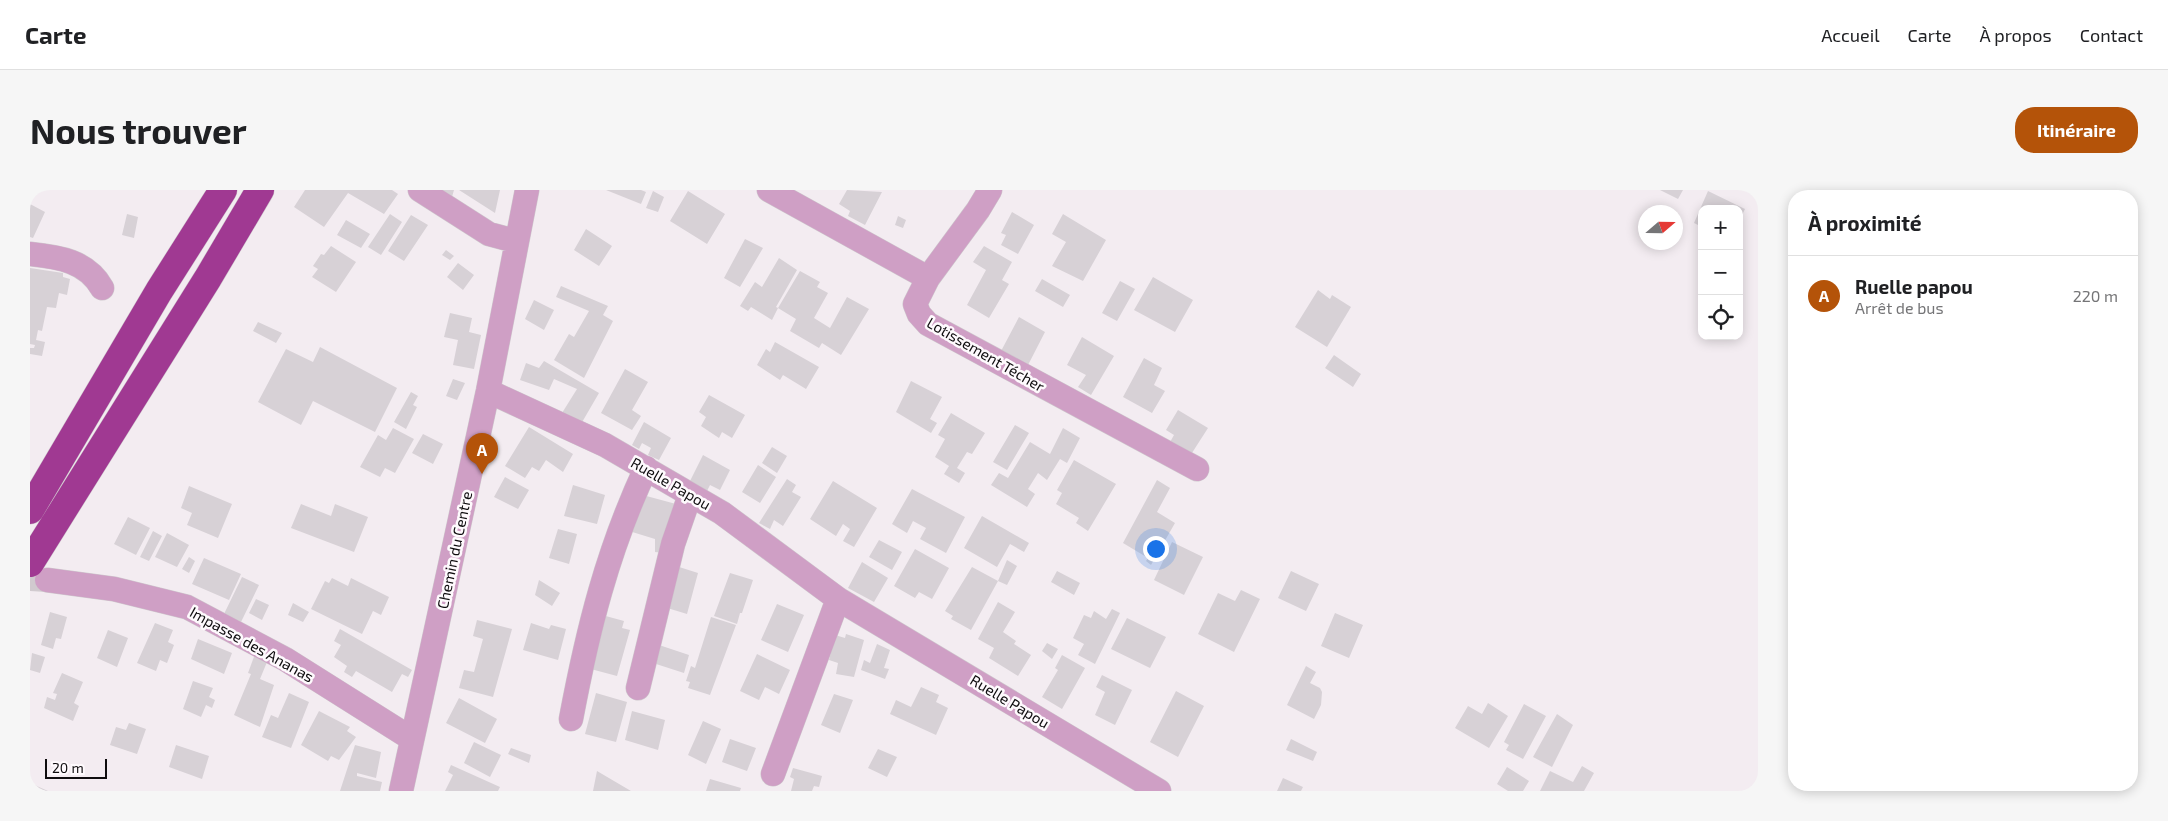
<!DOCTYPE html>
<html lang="fr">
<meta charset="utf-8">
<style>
body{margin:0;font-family:"Exo 2",sans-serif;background:#f6f6f6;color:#202124}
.controls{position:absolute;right:15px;top:15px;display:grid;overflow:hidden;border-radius:10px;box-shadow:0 2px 12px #0003}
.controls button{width:45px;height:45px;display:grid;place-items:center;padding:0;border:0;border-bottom:1px solid #e0e0e0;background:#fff;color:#202124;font:25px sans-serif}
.compass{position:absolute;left:1608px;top:15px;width:45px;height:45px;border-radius:50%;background:#fff;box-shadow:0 2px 12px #0003;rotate:70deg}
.scale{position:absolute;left:15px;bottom:12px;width:62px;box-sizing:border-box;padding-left:5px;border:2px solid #0e0c0e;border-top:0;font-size:14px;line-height:18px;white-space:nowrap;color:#0e0c0e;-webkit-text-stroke:4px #fefafd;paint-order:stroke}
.you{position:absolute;left:1125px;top:358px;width:18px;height:18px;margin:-12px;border:4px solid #fff;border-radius:50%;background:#1a73e8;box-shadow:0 0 0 8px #1a73e833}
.badge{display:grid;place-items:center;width:32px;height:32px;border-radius:50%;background:#b45309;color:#fff;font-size:16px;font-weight:700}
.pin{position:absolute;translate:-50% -41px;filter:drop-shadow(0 1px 2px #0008)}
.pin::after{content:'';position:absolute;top:26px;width:18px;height:15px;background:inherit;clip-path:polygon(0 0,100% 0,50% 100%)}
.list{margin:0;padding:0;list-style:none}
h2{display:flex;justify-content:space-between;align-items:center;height:65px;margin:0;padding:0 20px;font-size:21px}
h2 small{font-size:16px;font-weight:400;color:#757577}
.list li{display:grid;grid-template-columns:32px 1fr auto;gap:15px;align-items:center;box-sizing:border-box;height:80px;padding:0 20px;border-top:1px solid #e0e0e0}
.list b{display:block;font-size:19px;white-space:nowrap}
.list p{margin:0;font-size:16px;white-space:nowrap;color:#757577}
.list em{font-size:16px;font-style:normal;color:#757577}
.icon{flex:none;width:28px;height:28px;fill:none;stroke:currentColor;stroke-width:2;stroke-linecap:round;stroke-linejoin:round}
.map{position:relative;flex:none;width:1728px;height:601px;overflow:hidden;border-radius:20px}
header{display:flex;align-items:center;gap:30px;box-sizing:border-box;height:70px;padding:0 25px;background:#fff;border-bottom:1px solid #e0e0e0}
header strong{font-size:24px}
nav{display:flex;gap:28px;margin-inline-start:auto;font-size:18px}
.intro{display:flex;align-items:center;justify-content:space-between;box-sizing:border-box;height:120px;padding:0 30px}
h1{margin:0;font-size:35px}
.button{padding:12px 22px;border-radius:20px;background:#b45309;color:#fff;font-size:18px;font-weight:700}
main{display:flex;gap:30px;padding:0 30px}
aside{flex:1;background:#fff;border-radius:20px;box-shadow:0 2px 12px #0003}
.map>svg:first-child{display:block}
</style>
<header>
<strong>Carte</strong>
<nav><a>Accueil</a><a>Carte</a><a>À propos</a><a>Contact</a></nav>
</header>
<div class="intro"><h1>Nous trouver</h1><a class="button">Itinéraire</a></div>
<main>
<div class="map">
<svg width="1728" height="601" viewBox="0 0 1728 601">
<rect width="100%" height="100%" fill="#f3ecf1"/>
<path fill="#d7d1d6" d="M 275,0 L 362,0 L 368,4 L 354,24 L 318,3 L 294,37 L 264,17 Z
M 411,0 L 424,0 L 422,7 Z
M 429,0 L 470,0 L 465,23 Z
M 576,0 L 611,0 L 616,2 L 611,14 Z
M 817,0 L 852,2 L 835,35 L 818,26 L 820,21 L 809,14 Z
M 1630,0 L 1653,0 L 1648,9 Z
M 623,1 L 634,7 L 628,22 L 616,18 Z
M 658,1 L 695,24 L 677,54 L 640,31 Z
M 1678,1 L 1715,19 L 1709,31 L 1709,19 L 1672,19 L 1672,37 L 1664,33 Z
M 0,14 L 15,22 L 3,48 L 0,47 Z
M 982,22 L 1004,35 L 988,64 L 971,55 L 976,45 L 971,43 Z
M 97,24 L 108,27 L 104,48 L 92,45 Z
M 360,24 L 372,32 L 351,65 L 338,57 Z
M 1033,24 L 1076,50 L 1053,91 L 1022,76 L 1036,52 L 1022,44 Z
M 381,25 L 398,35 L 374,71 L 358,61 Z
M 868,26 L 876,30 L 873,38 L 865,35 Z
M 316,30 L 340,44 L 331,58 L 307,45 Z
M 556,39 L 582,56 L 569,76 L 544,60 Z
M 715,49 L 733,58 L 710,97 L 694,88 Z
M 301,56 L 326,72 L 306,102 L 282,87 L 288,79 L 283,76 L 291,64 L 294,65 Z
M 954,56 L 982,72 L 972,90 L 979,94 L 959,128 L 937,115 L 956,80 L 943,72 Z
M 416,60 L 424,66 L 420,70 L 412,65 Z
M 749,68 L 767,80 L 746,117 L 748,118 L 742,130 L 721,117 L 718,121 L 710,116 L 725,92 L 732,97 Z
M 428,73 L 444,85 L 433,100 L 417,87 Z
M 0,78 L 33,83 L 33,87 L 40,89 L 37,105 L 29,103 L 26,118 L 17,117 L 12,141 L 8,140 L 6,150 L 15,152 L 12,166 L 0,164 L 0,158 L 4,158 L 5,155 L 0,154 Z
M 770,81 L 790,92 L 787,97 L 798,103 L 784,128 L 800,138 L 817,107 L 839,119 L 811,165 L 792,153 L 789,158 L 760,141 L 766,129 L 748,118 Z
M 1123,87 L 1163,110 L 1145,142 L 1104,120 Z
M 1012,89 L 1040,105 L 1033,117 L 1005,101 Z
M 1090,91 L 1105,99 L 1087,131 L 1072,123 Z
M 531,96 L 578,116 L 573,125 L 583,131 L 554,188 L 524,170 L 539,144 L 544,147 L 559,121 L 526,107 Z
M 1288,100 L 1300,109 L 1302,105 L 1321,117 L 1297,157 L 1265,137 Z
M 504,110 L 524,120 L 514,140 L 495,129 Z
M 420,123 L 442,128 L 439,142 L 451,145 L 444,179 L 423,175 L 428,150 L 414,147 Z
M 989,127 L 1015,142 L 997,177 L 970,163 Z
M 228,132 L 252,143 L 246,153 L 223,141 Z
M 1052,147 L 1084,166 L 1061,205 L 1048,197 L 1056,185 L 1037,175 Z
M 745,152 L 789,177 L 776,199 L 753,185 L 750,190 L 727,175 L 736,159 L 740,162 Z
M 290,157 L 367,198 L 345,242 L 283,211 L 271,235 L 228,212 L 256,159 L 283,172 Z
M 1304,165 L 1331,184 L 1323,197 L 1295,178 Z
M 1114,168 L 1132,178 L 1124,195 L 1135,201 L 1122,223 L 1093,207 Z
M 514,171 L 569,203 L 551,234 L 532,223 L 547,199 L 524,189 L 519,200 L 490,190 L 496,173 L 509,178 Z
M 595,179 L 618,192 L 602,220 L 611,226 L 602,240 L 571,223 Z
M 423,189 L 435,193 L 427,210 L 416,206 Z
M 881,191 L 912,207 L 900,229 L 907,233 L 901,243 L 866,222 Z
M 381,202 L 388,206 L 383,215 L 387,217 L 376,239 L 364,232 Z
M 679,205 L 715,225 L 702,248 L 692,242 L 689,248 L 671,236 L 676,227 L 669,222 Z
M 1148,220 L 1178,238 L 1160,266 L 1139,254 L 1144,245 L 1136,240 Z
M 921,223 L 955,243 L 942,264 L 937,262 L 927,278 L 935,283 L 929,293 L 914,284 L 919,276 L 905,267 L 915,249 L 908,245 Z
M 614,232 L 641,248 L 629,270 L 618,265 L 621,258 L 612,253 L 609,259 L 602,255 Z
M 985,235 L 999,243 L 977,280 L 963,272 Z
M 499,237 L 543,264 L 533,282 L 516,270 L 509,281 L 502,277 L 495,288 L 475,276 Z
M 363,238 L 384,249 L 365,283 L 355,278 L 350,287 L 330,277 L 348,245 L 356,250 Z
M 1033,238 L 1050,248 L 1037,273 L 1030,269 L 1017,290 L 1008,283 L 998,299 L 1005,304 L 997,317 L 961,295 L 969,283 L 978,288 L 1000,252 L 1020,264 Z
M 393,244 L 413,254 L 403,274 L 382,263 Z
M 742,257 L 757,266 L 747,283 L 732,273 Z
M 673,265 L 700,280 L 690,300 L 680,295 L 677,301 L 660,291 Z
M 1044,270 L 1086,294 L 1058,341 L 1046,333 L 1049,328 L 1026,314 L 1032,303 L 1027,300 Z
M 728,275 L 746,287 L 730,313 L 712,302 Z
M 475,287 L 499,300 L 488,319 L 464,307 Z
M 757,289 L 766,295 L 762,302 L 771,307 L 753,336 L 744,330 L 740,339 L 729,333 Z
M 1127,290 L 1140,298 L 1127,322 L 1145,333 L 1121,375 L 1116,371 L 1118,368 L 1093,353 Z
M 803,291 L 847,318 L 824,357 L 813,351 L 820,339 L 813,334 L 806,346 L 780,329 Z
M 543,295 L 575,305 L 567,334 L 534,326 Z
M 159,296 L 202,314 L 188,348 L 157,335 L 162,323 L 151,318 Z
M 882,299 L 935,327 L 916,363 L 890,349 L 896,338 L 883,331 L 877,343 L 862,334 Z
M 609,304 L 646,314 L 634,363 L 625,362 L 625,349 L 599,341 Z
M 271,314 L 301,326 L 305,314 L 338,327 L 324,362 L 261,338 Z
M 952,326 L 999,353 L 994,362 L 980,354 L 967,377 L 934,358 Z
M 98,327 L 120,338 L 106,365 L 84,354 Z
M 528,339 L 547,344 L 539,374 L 519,368 Z
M 123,341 L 132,346 L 119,371 L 110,367 Z
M 137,343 L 159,355 L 147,377 L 125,367 Z
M 849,350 L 872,362 L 862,380 L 839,367 Z
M 1142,352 L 1173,367 L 1154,405 L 1124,390 Z
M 885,359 L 919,378 L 902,409 L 889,402 L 885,408 L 864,396 Z
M 159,367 L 165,371 L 159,383 L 152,379 Z
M 174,368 L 211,384 L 199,410 L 162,394 Z
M 977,370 L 987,376 L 977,395 L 968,391 Z
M 832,372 L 858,388 L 844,412 L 818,398 Z
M 646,376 L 668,383 L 657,424 L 634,417 Z
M 942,377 L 968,391 L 941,440 L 921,429 L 923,426 L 915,421 Z
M 1027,381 L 1050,393 L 1044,405 L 1021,392 Z
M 1261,381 L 1289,394 L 1276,421 L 1248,408 Z
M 700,383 L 723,390 L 712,423 L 710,423 L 707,434 L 684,426 Z
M 212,387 L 229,395 L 211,432 L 194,424 Z
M 302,388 L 318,396 L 321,388 L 359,407 L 351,425 L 343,421 L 332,444 L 281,419 L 295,391 L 299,393 Z
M 509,390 L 530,403 L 522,416 L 505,405 Z
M 1211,400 L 1230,409 L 1204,462 L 1168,444 L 1188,403 L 1205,411 Z
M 226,409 L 239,415 L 232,430 L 219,423 Z
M 968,412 L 985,422 L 973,442 L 986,451 L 984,454 L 1001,465 L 988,486 L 959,468 L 964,458 L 948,449 Z
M 263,413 L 279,422 L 273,432 L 258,425 Z
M 747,414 L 774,425 L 758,462 L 731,450 Z
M 1082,419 L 1090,423 L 1065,474 L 1048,465 L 1054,454 L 1043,448 L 1054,425 L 1061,428 L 1064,421 L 1076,429 Z
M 20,422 L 37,427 L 31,449 L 26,448 L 23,459 L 11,455 Z
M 1305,423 L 1333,435 L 1319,468 L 1291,456 Z
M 572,425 L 594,431 L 592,438 L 600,440 L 587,486 L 557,478 Z
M 681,427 L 706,435 L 680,505 L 658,498 L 660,492 L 656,491 L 661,476 L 665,478 Z
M 1097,428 L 1136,447 L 1120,478 L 1081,459 Z
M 447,430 L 482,439 L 463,507 L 429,498 L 434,480 L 444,482 L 453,449 L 443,446 Z
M 125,433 L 143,440 L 138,452 L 144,455 L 137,473 L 130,470 L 126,481 L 107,473 Z
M 501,433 L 519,439 L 521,435 L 536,439 L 528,470 L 493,460 Z
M 310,439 L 382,480 L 378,487 L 372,484 L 362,502 L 326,481 L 322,487 L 314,482 L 317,476 L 304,467 L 311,455 L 304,451 Z
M 78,440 L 98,448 L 87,477 L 67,468 Z
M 816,444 L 834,450 L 824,487 L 806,484 L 808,473 L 799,470 L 805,445 L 815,448 Z
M 168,449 L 202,463 L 194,484 L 161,469 Z
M 1017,453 L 1028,459 L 1022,469 L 1012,461 Z
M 847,454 L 860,460 L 854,478 L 859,479 L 855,489 L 831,480 L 834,470 L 840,473 Z
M 629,455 L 659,465 L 654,483 L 623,473 Z
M 2,463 L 15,467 L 10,483 L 0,480 Z
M 225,464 L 237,472 L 230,489 L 244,495 L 230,537 L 204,525 L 221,484 L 218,483 Z
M 727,464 L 760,480 L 749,504 L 735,497 L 729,510 L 710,501 Z
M 1032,465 L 1055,478 L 1032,519 L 1012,507 L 1028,480 L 1025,478 Z
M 1276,476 L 1286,482 L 1280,493 L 1290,498 L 1292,502 L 1291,515 L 1284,529 L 1257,515 Z
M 32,483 L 53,492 L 44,513 L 49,516 L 43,531 L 14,518 L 17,507 L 25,510 L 27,504 L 23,503 Z
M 1072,485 L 1102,500 L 1085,535 L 1065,525 L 1075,502 L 1066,497 Z
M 163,491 L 183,498 L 179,507 L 185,510 L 182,518 L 176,515 L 171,527 L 153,519 Z
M 891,497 L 909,505 L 906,512 L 918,518 L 906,545 L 860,524 L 866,510 L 881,517 Z
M 1146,501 L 1174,516 L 1148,567 L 1120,552 Z
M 259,503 L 279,512 L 261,558 L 232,547 L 241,525 L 248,528 Z
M 566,503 L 597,512 L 586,552 L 555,544 Z
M 804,504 L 823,510 L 810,543 L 791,535 Z
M 429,508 L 467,529 L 455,553 L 416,533 Z
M 1458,513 L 1478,526 L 1459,558 L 1425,538 L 1438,516 L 1452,524 Z
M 1494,514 L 1516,526 L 1493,569 L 1476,560 L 1479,555 L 1474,552 Z
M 289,521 L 320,537 L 317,541 L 326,547 L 309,570 L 301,566 L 298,571 L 271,555 Z
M 602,521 L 635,530 L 628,560 L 595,550 Z
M 1527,524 L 1543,535 L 1522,577 L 1503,567 Z
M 673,531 L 691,539 L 676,574 L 658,565 Z
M 99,533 L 116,539 L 107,564 L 80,555 L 86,537 L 96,540 Z
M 700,549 L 726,558 L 717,581 L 692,572 Z
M 1261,549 L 1287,562 L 1283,571 L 1256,560 Z
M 444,552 L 471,565 L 460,587 L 434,573 Z
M 146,555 L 179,566 L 172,589 L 139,577 Z
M 325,555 L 351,562 L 346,588 L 327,583 L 327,586 L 352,592 L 350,601 L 310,601 Z
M 481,558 L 501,565 L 499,573 L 478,564 Z
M 848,559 L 867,567 L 857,587 L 838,578 Z
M 421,575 L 470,597 L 468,601 L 415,601 L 423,585 L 418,582 Z
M 1552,576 L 1564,583 L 1554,601 L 1510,601 L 1520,581 L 1543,592 Z
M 1477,577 L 1499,591 L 1493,601 L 1478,601 L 1467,594 Z
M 763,578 L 792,586 L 789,597 L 784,596 L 782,601 L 761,601 L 764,589 L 760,587 Z
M 567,581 L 601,601 L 563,601 Z
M 1253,588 L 1273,597 L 1271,601 L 1247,601 Z
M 680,589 L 711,598 L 710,601 L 676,601 Z
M 0,593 L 18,601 L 0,601 Z"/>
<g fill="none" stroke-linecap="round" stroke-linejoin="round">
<path stroke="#d1cacf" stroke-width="24" stroke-dasharray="24 12" stroke-linecap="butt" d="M 0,389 L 17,390"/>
<defs>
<path id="minor" d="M 390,0 L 459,44 L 485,51
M 739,0 L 898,88 L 885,114 L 889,124 L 898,134 L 1167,279
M 0,64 C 29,67 57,71 72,98
M 898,88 L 948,20 L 960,0
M 458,201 L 575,255 L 692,323 L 808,409 L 1129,601
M 17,390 L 84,399 L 157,417 L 255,469 L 382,549
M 608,498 L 643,354 L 660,305
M 541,529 C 558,439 577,362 616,278
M 743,584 L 808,409
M 371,601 L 458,201 L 497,0"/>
<path id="highway" d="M 0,320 L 129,101 L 193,0
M 0,373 L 178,88 L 230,0"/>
</defs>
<use href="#minor" stroke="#cec8cd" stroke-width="25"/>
<use href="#highway" stroke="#cec8cd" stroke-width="29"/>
<use href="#minor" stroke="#cf9fc5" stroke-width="24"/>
<use href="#highway" stroke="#a03992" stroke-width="28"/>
</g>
<g text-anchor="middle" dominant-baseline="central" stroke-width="5" stroke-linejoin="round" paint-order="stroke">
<g font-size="15" fill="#0e0c0e" stroke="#fefafd">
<text transform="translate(956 164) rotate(30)">Lotissement Técher</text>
<text transform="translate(641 293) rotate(30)">Ruelle Papou</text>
<text transform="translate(424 360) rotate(-78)">Chemin du Centre</text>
<text transform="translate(222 454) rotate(29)">Impasse des Ananas</text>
<text transform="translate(980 511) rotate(31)">Ruelle Papou</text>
</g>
</g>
</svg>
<div class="controls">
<button>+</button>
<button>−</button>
<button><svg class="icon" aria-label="locate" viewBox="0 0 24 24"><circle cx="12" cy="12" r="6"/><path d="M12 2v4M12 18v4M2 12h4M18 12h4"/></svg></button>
</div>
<svg class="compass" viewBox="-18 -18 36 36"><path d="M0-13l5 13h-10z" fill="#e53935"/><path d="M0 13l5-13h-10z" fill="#757577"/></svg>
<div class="scale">20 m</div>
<div class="you"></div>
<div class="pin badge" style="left:452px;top:284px">A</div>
</div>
<aside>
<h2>À proximité<small></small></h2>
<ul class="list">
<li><span class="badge">A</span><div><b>Ruelle papou</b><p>Arrêt de bus</p></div><em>220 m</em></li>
</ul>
</aside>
</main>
